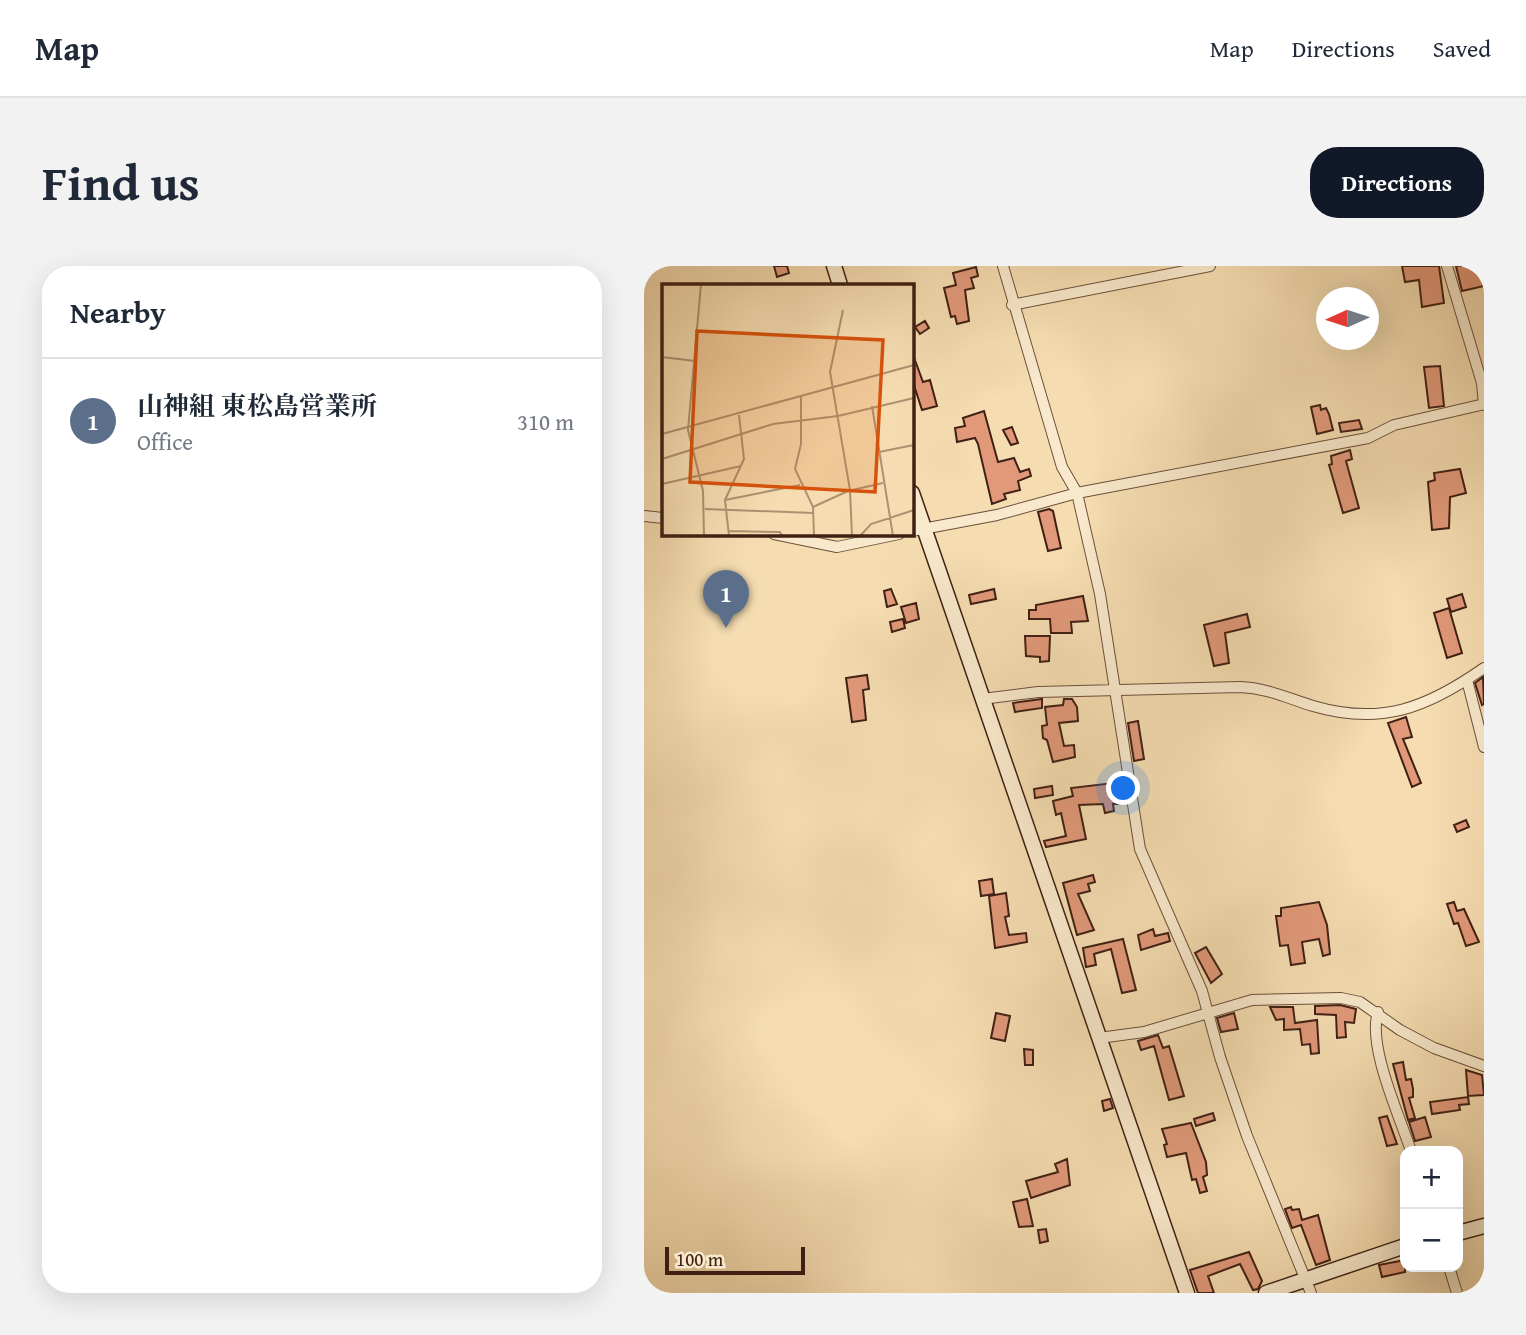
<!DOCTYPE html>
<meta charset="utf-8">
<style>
body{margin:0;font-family:"Gentium Book Plus","Noto Serif JP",serif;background:#f2f2f3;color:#1f2937}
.controls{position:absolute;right:21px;bottom:21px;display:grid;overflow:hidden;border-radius:14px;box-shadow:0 7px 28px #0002}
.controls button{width:63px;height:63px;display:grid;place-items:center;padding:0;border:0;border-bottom:2px solid #e0e1e3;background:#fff;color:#1f2937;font:35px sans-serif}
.compass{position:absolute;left:672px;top:21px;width:63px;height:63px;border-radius:50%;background:#fff;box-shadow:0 7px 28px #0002;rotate:267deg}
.scale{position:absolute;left:21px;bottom:18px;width:140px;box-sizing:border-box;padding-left:7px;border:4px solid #402014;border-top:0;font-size:19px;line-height:24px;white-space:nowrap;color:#402014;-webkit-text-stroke:5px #f8e9cc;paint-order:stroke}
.you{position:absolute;left:480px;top:523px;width:24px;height:24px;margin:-18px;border:5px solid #fff;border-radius:50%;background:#1a73e8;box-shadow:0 0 0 10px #1a73e833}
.badge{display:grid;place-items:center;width:46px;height:46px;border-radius:50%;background:#111827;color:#fff;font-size:23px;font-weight:700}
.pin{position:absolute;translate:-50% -58px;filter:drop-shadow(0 2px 4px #0008)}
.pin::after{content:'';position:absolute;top:37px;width:24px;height:21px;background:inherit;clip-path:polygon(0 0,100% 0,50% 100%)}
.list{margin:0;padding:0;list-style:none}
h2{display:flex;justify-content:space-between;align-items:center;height:91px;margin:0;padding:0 28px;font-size:30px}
h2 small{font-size:23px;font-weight:400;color:#747a83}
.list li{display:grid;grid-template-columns:46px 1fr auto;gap:21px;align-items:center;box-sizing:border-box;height:126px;padding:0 28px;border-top:2px solid #e0e1e3}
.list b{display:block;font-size:26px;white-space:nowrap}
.list p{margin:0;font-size:23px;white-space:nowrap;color:#747a83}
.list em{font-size:23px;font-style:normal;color:#747a83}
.map{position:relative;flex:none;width:840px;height:1027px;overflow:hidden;border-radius:28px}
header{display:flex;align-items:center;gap:42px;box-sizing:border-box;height:98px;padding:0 35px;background:#fff;border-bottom:2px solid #e0e1e3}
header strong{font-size:33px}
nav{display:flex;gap:38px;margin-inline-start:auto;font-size:24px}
.intro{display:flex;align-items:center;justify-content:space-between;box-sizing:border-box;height:168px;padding:0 42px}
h1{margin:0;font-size:49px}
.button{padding:18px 32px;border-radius:28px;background:#111827;color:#fff;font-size:24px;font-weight:700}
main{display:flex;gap:42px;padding:0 42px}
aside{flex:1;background:#fff;border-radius:28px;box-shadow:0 7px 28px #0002}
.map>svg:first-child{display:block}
</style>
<header>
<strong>Map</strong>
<nav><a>Map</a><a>Directions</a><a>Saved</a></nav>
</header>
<div class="intro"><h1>Find us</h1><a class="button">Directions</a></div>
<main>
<aside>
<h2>Nearby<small></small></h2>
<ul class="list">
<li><span class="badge" style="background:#5c6f8a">1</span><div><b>山神組 東松島営業所</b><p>Office</p></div><em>310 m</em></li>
</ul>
</aside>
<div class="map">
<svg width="840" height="1027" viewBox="0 0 840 1027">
<rect width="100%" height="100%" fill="#f5ddb1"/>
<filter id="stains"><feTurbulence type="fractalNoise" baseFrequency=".00286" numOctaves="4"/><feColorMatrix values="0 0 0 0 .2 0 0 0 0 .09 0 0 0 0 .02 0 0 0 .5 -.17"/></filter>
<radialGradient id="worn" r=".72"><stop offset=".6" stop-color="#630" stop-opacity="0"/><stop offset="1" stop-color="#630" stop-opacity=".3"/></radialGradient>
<path fill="#e1997a" stroke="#402014" stroke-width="2" d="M 130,0 L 143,0 L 145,7 L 133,11 Z
M 758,0 L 795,0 L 800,37 L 778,41 L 775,14 L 761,16 Z
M 812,0 L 840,0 L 840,20 L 818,25 Z
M 332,1 L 334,10 L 327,12 L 330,22 L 321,24 L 325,55 L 313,58 L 311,50 L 307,51 L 300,22 L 312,19 L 309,7 Z
M 281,55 L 285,62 L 276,68 L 271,61 Z
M 268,86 L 279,116 L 286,114 L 293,140 L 278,144 L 268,113 Z
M 796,100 L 800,140 L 785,142 L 780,101 Z
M 676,139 L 677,144 L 682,142 L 685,148 L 689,164 L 673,168 L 667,141 Z
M 340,145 L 354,196 L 370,192 L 376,206 L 385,203 L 387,210 L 374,215 L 376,224 L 360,228 L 362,233 L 348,238 L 334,178 L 331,172 L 313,176 L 311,162 L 321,160 L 319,152 Z
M 715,154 L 718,163 L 697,166 L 695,157 Z
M 368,161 L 374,177 L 367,179 L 359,164 Z
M 706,184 L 708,193 L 702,195 L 715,242 L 699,247 L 685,199 L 688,198 L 687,190 Z
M 816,203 L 822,227 L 806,231 L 805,262 L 788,264 L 784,216 L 791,214 L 790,207 Z
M 405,243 L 409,245 L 417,282 L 404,285 L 394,246 Z
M 247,323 L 253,338 L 243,341 L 240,325 Z
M 350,323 L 352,333 L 327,338 L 325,329 Z
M 818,328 L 822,341 L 807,346 L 803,333 Z
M 439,330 L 444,355 L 427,356 L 428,367 L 407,367 L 406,353 L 385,353 L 385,344 L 392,344 L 392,339 Z
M 272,337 L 275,353 L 262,357 L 257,341 Z
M 805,342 L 818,387 L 803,392 L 790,347 Z
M 603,348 L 606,361 L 581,367 L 585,397 L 570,400 L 560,359 Z
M 259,353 L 261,362 L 248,366 L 246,356 Z
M 381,370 L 406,370 L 405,395 L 396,396 L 396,391 L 382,390 Z
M 223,409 L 225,423 L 219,424 L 222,454 L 208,456 L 202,412 Z
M 839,411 L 840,438 L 838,439 L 831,417 Z
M 398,433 L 398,442 L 371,446 L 369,437 Z
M 420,433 L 428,433 L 433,441 L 434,455 L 415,457 L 420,480 L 430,479 L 431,491 L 409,496 L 403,474 L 399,472 L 398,460 L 403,459 L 401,441 L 419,439 Z
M 762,451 L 768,471 L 759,473 L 777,517 L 768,521 L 744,457 Z
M 494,455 L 500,493 L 490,495 L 484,457 Z
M 478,516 L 481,538 L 469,538 L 470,545 L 461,547 L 459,538 L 435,539 L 442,573 L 402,581 L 400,575 L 422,570 L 417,547 L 412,549 L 409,535 L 429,530 L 427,522 Z
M 408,520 L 409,529 L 391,532 L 390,523 Z
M 822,554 L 825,561 L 813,566 L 810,559 Z
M 449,609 L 451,616 L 444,618 L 446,625 L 434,628 L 450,664 L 433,669 L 419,617 Z
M 348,613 L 350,628 L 337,630 L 335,615 Z
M 362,627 L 365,650 L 361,651 L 365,669 L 382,667 L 383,676 L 351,682 L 345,630 Z
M 675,636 L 683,659 L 686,688 L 679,690 L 675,673 L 658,676 L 661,697 L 647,699 L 644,679 L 636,680 L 632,650 L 637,650 L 637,642 Z
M 810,636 L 813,645 L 820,643 L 835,676 L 822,680 L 814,657 L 810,658 L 803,638 Z
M 509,663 L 511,670 L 524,667 L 526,675 L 497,684 L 494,669 Z
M 479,673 L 492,724 L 478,727 L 467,683 L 450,688 L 452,699 L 442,701 L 439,682 Z
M 562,681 L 578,708 L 567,717 L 551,687 Z
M 696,739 L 712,743 L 710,757 L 701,756 L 702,771 L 693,772 L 692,749 L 671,748 L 671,740 Z
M 626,741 L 649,741 L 651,757 L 673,754 L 675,787 L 667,788 L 666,778 L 658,779 L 656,763 L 640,764 L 640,753 L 632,754 Z
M 352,747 L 366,750 L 361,775 L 347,772 Z
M 590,747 L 594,763 L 577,766 L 573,752 Z
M 514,769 L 519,782 L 525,780 L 540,830 L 525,834 L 510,780 L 497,784 L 494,775 Z
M 380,783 L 389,784 L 389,799 L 381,799 Z
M 759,796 L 762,814 L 767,813 L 769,823 L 769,831 L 765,832 L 771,852 L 764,854 L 749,798 Z
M 822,804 L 838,809 L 840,829 L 824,830 Z
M 824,831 L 825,838 L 815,839 L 816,844 L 788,848 L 786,836 Z
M 466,833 L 469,842 L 460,845 L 458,835 Z
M 569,847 L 571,854 L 552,860 L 550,853 Z
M 743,850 L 753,878 L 743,880 L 735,852 Z
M 781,851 L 787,871 L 771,875 L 765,856 Z
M 547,857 L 562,896 L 563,909 L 559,911 L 563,925 L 556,927 L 552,913 L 548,914 L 542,887 L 523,891 L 520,879 L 523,878 L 518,863 Z
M 423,893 L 426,919 L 387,932 L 382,915 L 414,906 L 411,898 Z
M 383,933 L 389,960 L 375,961 L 369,936 Z
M 647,941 L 648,944 L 655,943 L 658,954 L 674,949 L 686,994 L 672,999 L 657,959 L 648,962 L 641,943 Z
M 402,963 L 404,975 L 396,977 L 394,964 Z
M 605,986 L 618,1015 L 614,1023 L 609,1024 L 596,998 L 564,1010 L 570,1027 L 554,1027 L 546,1004 Z
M 761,994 L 761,1006 L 738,1011 L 735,999 Z"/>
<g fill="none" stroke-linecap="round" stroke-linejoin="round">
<defs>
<path id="street" d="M 359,0 L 418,201 L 433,227 L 456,328 L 496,583 L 558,725 L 576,791 L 603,870 L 667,1027
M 803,0 L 838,117 L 840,139
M 368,39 L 566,0
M 0,250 L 19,252
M 268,265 L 353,249 L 433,227 L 724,172 L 750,159 L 840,138
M 130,268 L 193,281 L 255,268
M 823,414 L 840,481
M 338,433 L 394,426 L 596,421 C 623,422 643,432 669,440 C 737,460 783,442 840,402
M 734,746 C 723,780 756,851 767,885
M 455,772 L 500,766 L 608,734 L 697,732 L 716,736 L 756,764 L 790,782 L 840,800
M 805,1001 L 813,1027"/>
<path id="secondary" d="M 190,0 L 196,19
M 268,227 L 543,1027
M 814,967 L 840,960
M 622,1027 L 761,980"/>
</defs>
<use href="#street" stroke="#6d4f3b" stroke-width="12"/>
<use href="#secondary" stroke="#402014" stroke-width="17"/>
<use href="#street" stroke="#f8e9cc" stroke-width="10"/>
<use href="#secondary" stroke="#f8e9cc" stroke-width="14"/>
</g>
<g transform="translate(18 18)">
<rect width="252" height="252" fill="#f5ddb1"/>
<path fill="none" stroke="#ad9172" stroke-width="2" d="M 39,0 L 26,146 L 41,207 L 42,252M 181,26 L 168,88 L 188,206 L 190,252M 0,73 L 33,77M 139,113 L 139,160 L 133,185 L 151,223 L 152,252M 210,122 L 231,252M 0,150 L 252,81M 217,168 L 252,161M 0,175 L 111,140 L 176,132 L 252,114M 0,200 L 79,182M 63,216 L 138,201M 151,223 L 186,207 L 221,199M 43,225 L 151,229M 67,247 L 118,248 L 120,252M 67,252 L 63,216 L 82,175 L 77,131M 198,252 L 209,240 L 252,226"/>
<path fill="#d7530d" fill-opacity="0.15" stroke="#d7530d" stroke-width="3.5" d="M 35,47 L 221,56 L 213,208 L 28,198 Z"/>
<rect width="252" height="252" fill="none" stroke="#402014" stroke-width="3.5"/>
</g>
<rect width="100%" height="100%" filter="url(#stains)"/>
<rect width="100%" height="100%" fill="url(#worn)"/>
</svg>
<div class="controls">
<button>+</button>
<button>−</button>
</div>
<svg class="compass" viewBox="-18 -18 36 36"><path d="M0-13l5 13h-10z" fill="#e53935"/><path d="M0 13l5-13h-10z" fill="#747a83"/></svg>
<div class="scale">100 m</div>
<div class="you"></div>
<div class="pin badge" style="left:82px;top:362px;background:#5c6f8a">1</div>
</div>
</main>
